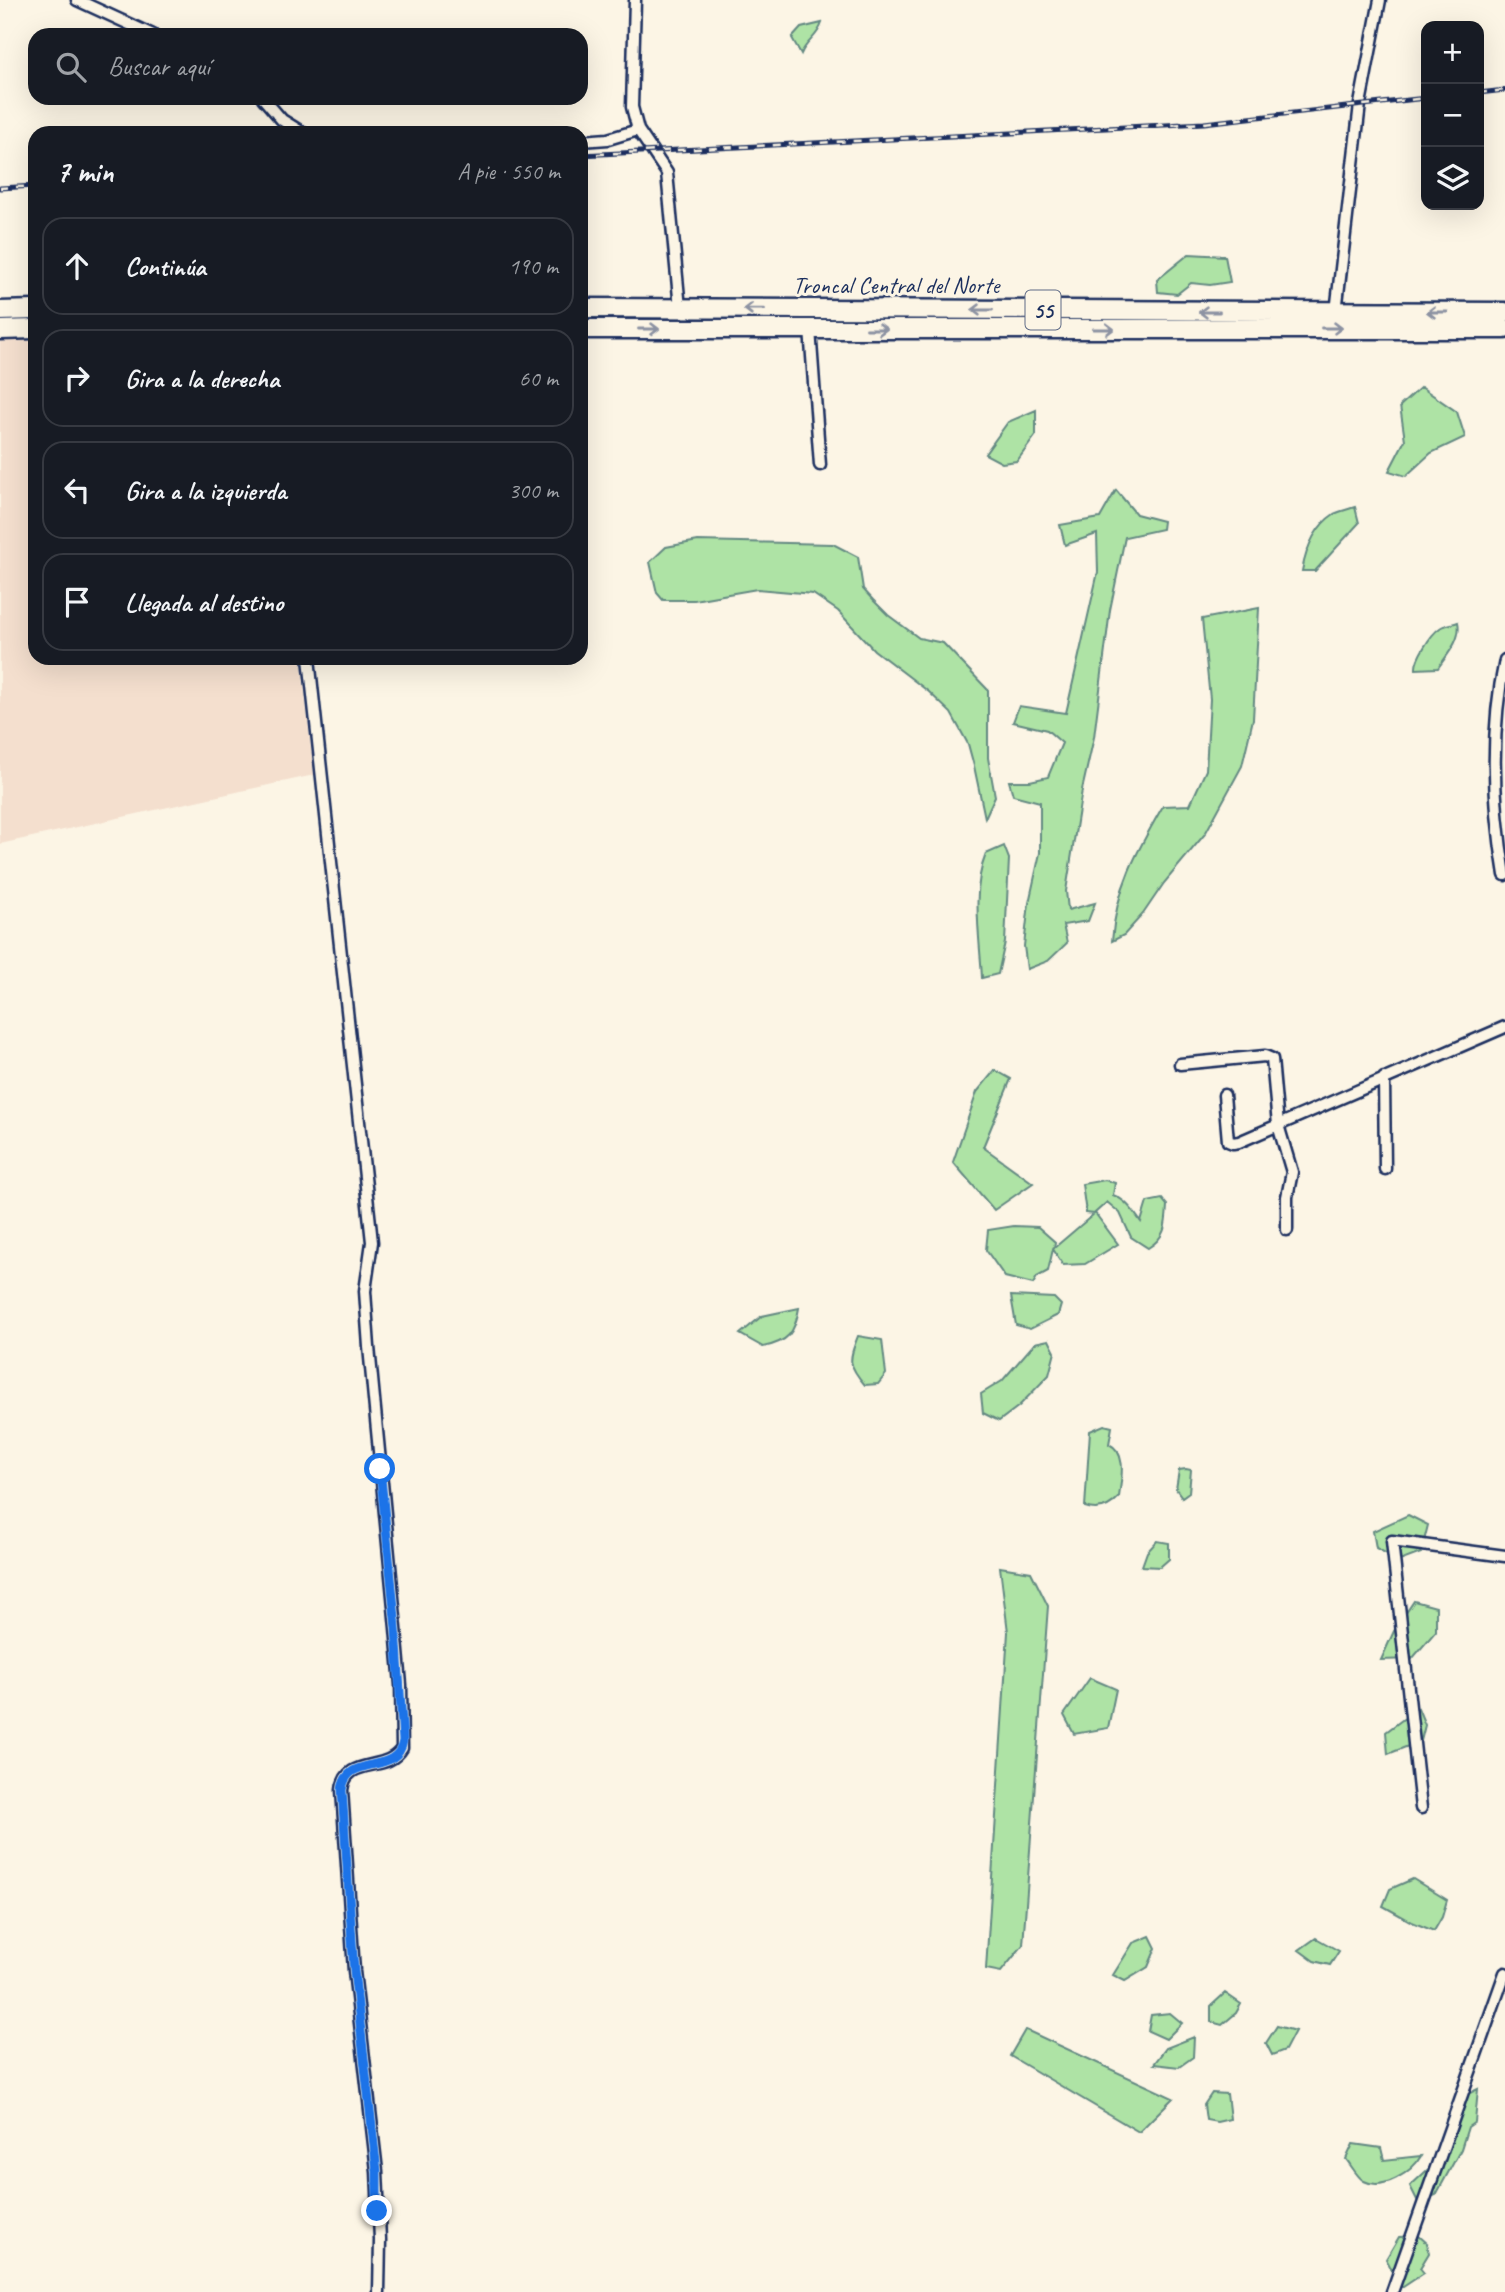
<!DOCTYPE html>
<html lang="es">
<meta charset="utf-8">
<style>
body{margin:0;font-family:Caveat,sans-serif;background:#242831;color:#f1f3f6}
.controls{position:absolute;right:21px;top:21px;display:grid;overflow:hidden;border-radius:14px;box-shadow:0 7px 28px #0002}
.controls button{width:63px;height:63px;display:grid;place-items:center;padding:0;border:0;border-bottom:2px solid #363941;background:#171b24;color:#f1f3f6;font:35px sans-serif}
.stop{position:absolute;width:21px;height:21px;margin:-16px;border:5px solid #1a73e8;border-radius:50%;background:#fff}
.stop.end{background:#1a73e8;border-color:#fff;box-shadow:0 2px 7px #0008}
.list{margin:0;padding:0;list-style:none}
h2{display:flex;justify-content:space-between;align-items:center;height:91px;margin:0;padding:0 28px;font-size:30px}
h2 small{font-size:23px;font-weight:400;color:#9ea1a6}
.list li{display:grid;grid-template-columns:46px 1fr auto;gap:21px;align-items:center;box-sizing:border-box;height:98px;margin:0 14px 14px;padding:0 14px;border:2px solid #363941;border-radius:21px}
.list b{display:block;font-size:26px;white-space:nowrap}
.list em{font-size:23px;font-style:normal;color:#9ea1a6}
.icon{flex:none;width:38px;height:38px;fill:none;stroke:currentColor;stroke-width:2;stroke-linecap:round;stroke-linejoin:round}
.map{position:relative;flex:none;width:1505px;height:2292px;overflow:hidden}
.search{position:absolute;background:#171b24;box-shadow:0 7px 28px #0002;left:28px;top:28px;width:560px;height:77px;display:flex;align-items:center;gap:18px;box-sizing:border-box;padding:0 24px;border-radius:21px;color:#9ea1a6;font-size:26px}
.panel{position:absolute;background:#171b24;box-shadow:0 7px 28px #0002;left:28px;top:126px;width:560px;height:539px;border-radius:21px}
.map>svg:first-child{display:block}
</style>
<div class="map">
<svg width="1505" height="2292" viewBox="0 0 1505 2292">
<rect width="100%" height="100%" fill="#fcf5e5"/>
<filter id="ink" filterUnits="userSpaceOnUse"><feTurbulence type="fractalNoise" baseFrequency=".0143" numOctaves="2"/><feDisplacementMap in="SourceGraphic" scale="14" xChannelSelector="R" yChannelSelector="G"/><feConvolveMatrix kernelMatrix="1 2 1 2 8 2 1 2 1" color-interpolation-filters="sRGB"/></filter>
<g filter="url(#ink)">
<path fill="#f4dfce" d="M 0,339 L 35,340 L 35,658 L 301,658 L 314,775 L 0,844 Z"/>
<path fill="#aee3a5" stroke="#648982" stroke-width="2" d="M 822,23 C 817,38 807,40 801,54 L 792,38 L 801,28 Z
M 1189,254 L 1225,256 L 1230,282 L 1210,285 L 1191,283 L 1177,294 L 1158,292 L 1157,280 Z
M 1421,387 L 1457,412 L 1465,437 L 1431,453 L 1406,476 L 1389,471 L 1405,440 L 1400,406 Z
M 1036,410 L 1036,435 L 1017,461 L 1002,463 L 985,454 L 1008,422 Z
M 1116,490 L 1136,514 L 1163,521 L 1162,529 L 1125,537 L 1110,610 L 1094,737 L 1082,790 L 1066,891 L 1068,910 L 1095,903 L 1088,921 L 1063,925 L 1067,943 L 1048,961 L 1027,969 L 1024,946 L 1029,903 L 1040,853 L 1040,802 L 1013,795 L 1009,781 L 1030,781 L 1048,777 L 1062,743 L 1047,730 L 1013,722 L 1019,706 L 1066,713 L 1098,572 L 1097,534 L 1065,545 L 1060,525 L 1100,518 Z
M 1355,507 L 1359,523 L 1315,571 L 1302,571 C 1306,549 1314,527 1334,514 C 1340,511 1349,509 1355,507 Z
M 698,541 L 833,544 L 858,557 L 863,589 L 873,600 L 888,615 L 919,638 L 943,643 L 988,690 L 988,758 L 995,796 L 985,818 L 974,766 L 968,744 L 951,713 L 929,692 L 874,650 L 838,611 L 813,594 L 757,589 L 694,600 L 663,600 L 657,593 L 650,562 L 666,547 Z
M 1259,608 L 1253,719 L 1242,766 L 1205,834 L 1164,883 L 1143,914 L 1124,935 L 1112,941 C 1116,888 1137,851 1163,806 L 1190,805 L 1206,770 L 1210,699 L 1202,619 Z
M 1458,622 C 1462,639 1447,655 1438,668 L 1416,669 C 1415,659 1431,634 1440,628 C 1445,625 1453,624 1458,622 Z
M 1004,846 L 1009,859 L 1005,942 L 998,974 L 982,978 C 980,938 971,891 986,854 Z
M 995,1070 L 1011,1079 L 983,1147 L 1033,1183 L 994,1210 L 953,1162 L 977,1092 Z
M 1105,1180 L 1115,1183 L 1113,1195 C 1126,1200 1133,1211 1141,1222 L 1147,1202 L 1162,1199 L 1167,1205 C 1166,1225 1166,1237 1148,1248 L 1131,1237 L 1120,1213 L 1107,1202 L 1095,1213 L 1118,1244 L 1085,1264 L 1063,1265 L 1053,1249 L 1048,1271 L 1037,1277 L 1033,1284 L 1005,1277 L 986,1250 L 988,1230 L 1014,1226 L 1038,1227 L 1055,1242 L 1054,1248 L 1094,1214 L 1086,1213 L 1082,1184 Z
M 1011,1296 L 1054,1298 L 1061,1305 L 1058,1315 L 1030,1329 L 1016,1325 Z
M 799,1308 C 795,1333 788,1342 763,1347 L 740,1334 L 762,1316 Z
M 858,1336 L 882,1340 L 886,1374 L 878,1384 L 865,1385 C 848,1365 848,1361 858,1336 Z
M 1049,1340 L 1055,1352 L 1049,1375 L 1019,1406 L 999,1421 L 983,1413 L 981,1394 L 1002,1381 L 1035,1343 Z
M 1104,1425 L 1112,1427 L 1109,1444 C 1128,1453 1121,1480 1119,1497 C 1110,1507 1099,1512 1085,1507 L 1090,1431 Z
M 1186,1469 L 1191,1470 L 1189,1492 L 1182,1497 L 1176,1489 L 1179,1470 Z
M 1408,1515 L 1428,1525 L 1421,1553 L 1400,1561 L 1376,1548 L 1373,1531 Z
M 1157,1541 L 1169,1543 L 1169,1559 L 1160,1567 L 1142,1566 L 1147,1552 Z
M 1000,1567 L 1031,1572 L 1048,1606 L 1023,1945 L 1001,1972 L 986,1969 L 1008,1632 Z
M 1414,1601 L 1436,1607 L 1436,1631 L 1412,1659 L 1381,1660 L 1394,1631 Z
M 1090,1678 L 1116,1689 L 1108,1728 L 1074,1734 L 1064,1715 Z
M 1418,1708 L 1425,1725 L 1421,1741 L 1388,1754 L 1386,1732 Z
M 1413,1879 L 1447,1900 L 1442,1917 L 1434,1931 L 1412,1922 L 1383,1906 L 1390,1889 Z
M 1150,1936 L 1156,1948 L 1148,1967 L 1125,1981 L 1113,1975 L 1133,1943 Z
M 1316,1938 L 1339,1951 L 1330,1965 L 1314,1961 L 1299,1950 Z
M 1225,1993 L 1241,2004 L 1236,2013 L 1222,2025 L 1211,2022 L 1211,2006 Z
M 1170,2013 L 1182,2023 L 1166,2039 L 1148,2031 L 1151,2015 Z
M 1277,2026 L 1295,2031 L 1285,2050 L 1272,2055 L 1266,2043 Z
M 1025,2030 L 1026,2030 L 1173,2098 L 1139,2132 L 1010,2056 Z
M 1194,2037 L 1193,2057 L 1179,2067 L 1154,2064 L 1166,2048 Z
M 1478,2089 L 1475,2122 L 1468,2127 L 1461,2149 L 1436,2195 L 1418,2202 L 1410,2186 L 1438,2160 L 1453,2101 Z
M 1212,2093 L 1227,2094 L 1230,2119 L 1217,2122 L 1206,2120 L 1204,2105 Z
M 1353,2144 L 1381,2148 L 1384,2160 L 1421,2156 C 1412,2172 1383,2191 1364,2181 C 1357,2177 1351,2165 1346,2159 Z
M 1419,2236 L 1427,2243 L 1429,2253 L 1420,2268 L 1424,2273 L 1403,2287 L 1389,2287 C 1394,2275 1393,2270 1386,2259 L 1399,2237 Z"/>
<g fill="none" stroke-linecap="round" stroke-linejoin="round">
<defs>
<path id="street" d="M 77,0 L 153,35
M 635,0 L 632,107 L 638,130 L 667,173 L 680,308
M 263,98 L 282,120 L 303,133
M 581,141 L 608,139 L 638,130
M 1336,312 L 1360,104 L 1380,0
M 810,329 L 820,465
M 309,658 L 372,1242 L 365,1291 L 369,1347 L 396,1628 L 401,1685 L 402,1748 C 387,1774 346,1755 342,1790 L 354,1971 L 377,2171 L 380,2240 L 379,2292
M 1505,660 C 1490,730 1493,805 1505,875
M 1180,1064 L 1265,1056 L 1272,1059 L 1278,1125 L 1292,1172 L 1287,1197 L 1287,1230
M 1384,1078 L 1385,1169
M 1224,1095 L 1228,1141 L 1233,1143 L 1239,1142 L 1505,1027
M 1421,1808 L 1392,1541 L 1505,1556
M 1392,2292 L 1505,1973"/>
<path id="highway" d="M 581,308 L 1505,312
M 0,311 L 35,310
M 581,329 L 1505,329
M 0,330 L 35,329"/>
</defs>
<use href="#street" stroke="#1b2f5e" stroke-width="15"/>
<use href="#highway" stroke="#1b2f5e" stroke-width="23"/>
<use href="#street" stroke="#fcf5e5" stroke-width="10"/>
<use href="#highway" stroke="#fcf5e5" stroke-width="18"/>
<defs>
<path id="rail" d="M 1479,93 L 1505,90
M 581,155 L 1204,123 L 1426,98
M 0,188 L 35,186"/>
</defs>
<use href="#rail" stroke="#1b2f5e" stroke-width="5"/>
<use href="#rail" stroke="#fcf5e5" stroke-width="2.5" stroke-dasharray="8" stroke-linecap="butt"/>
</g>
<defs><path id="oneway-shaft" d="M-6 0H5M1.5-3L5.5 0L1.5 3" fill="none" stroke-width="1.6" stroke-linecap="round" stroke-linejoin="round" transform="scale(1.75)"/></defs>
<g stroke="#8c92a2">
<use href="#oneway-shaft" transform="translate(754 309) rotate(-179)"/>
<use href="#oneway-shaft" transform="translate(982 310) rotate(180)"/>
<use href="#oneway-shaft" transform="translate(1209 312) rotate(180)"/>
<use href="#oneway-shaft" transform="translate(1437 312) rotate(180)"/>
<use href="#oneway-shaft" transform="translate(1332 328)"/>
<use href="#oneway-shaft" transform="translate(649 329)"/>
<use href="#oneway-shaft" transform="translate(877 329)"/>
<use href="#oneway-shaft" transform="translate(1104 329)"/>
</g>
</g>
<g fill="none" stroke-linecap="round" stroke-linejoin="round" filter="url(#ink)">
<path stroke="#1a73e8" stroke-width="9" d="M 377,2211 L 377,2171 L 354,1971 L 342,1790 C 346,1752 397,1777 403,1741 L 396,1628 L 380,1469"/>
</g>
<g text-anchor="middle" dominant-baseline="central" stroke-width="6" stroke-linejoin="round" paint-order="stroke">
<rect fill="#fcf5e5" stroke="#5e6a86" stroke-width="2" x="1025.5" y="290.5" width="35" height="39" rx="5"/>
<g font-size="23" font-weight="bold" fill="#1b2f5e">
<text x="1043" y="310">55</text>
</g>
<g font-size="24" fill="#1b2f5e" stroke="#fcf5e5">
<text x="896" y="285">Troncal Central del Norte</text>
</g>
</g>
</svg>
<div class="controls">
<button>+</button>
<button>−</button>
<button><svg class="icon" aria-label="layers" viewBox="0 0 24 24"><path d="M12 4l9 5-9 5-9-5zM3 14l9 5 9-5"/></svg></button>
</div>
<div class="stop" style="left:380px;top:1469px"></div>
<div class="stop end" style="left:377px;top:2211px"></div>
<div class="search"><svg class="icon" aria-label="search" viewBox="0 0 24 24"><circle cx="10" cy="10" r="6"/><path d="M15 15l6 6"/></svg>Buscar aquí</div>
<section class="panel">
<h2>7 min<small>A pie · 550 m</small></h2>
<ul class="list">
<li><svg class="icon" aria-label="ahead" viewBox="0 0 24 24"><path d="M12 20V5M6 11l6-6 6 6"/></svg><div><b>Continúa</b></div><em>190 m</em></li>
<li><svg class="icon" aria-label="right" viewBox="0 0 24 24"><path d="M7 20v-9h11M14 6l5 5-5 5"/></svg><div><b>Gira a la derecha</b></div><em>60 m</em></li>
<li><svg class="icon" aria-label="left" viewBox="0 0 24 24"><path d="M17 20v-9H6M10 6l-5 5 5 5"/></svg><div><b>Gira a la izquierda</b></div><em>300 m</em></li>
<li><svg class="icon" aria-label="arrive" viewBox="0 0 24 24"><path d="M6 21V4h12l-3 4 3 4H6"/></svg><div><b>Llegada al destino</b></div></li>
</ul>
</section>
</div>
